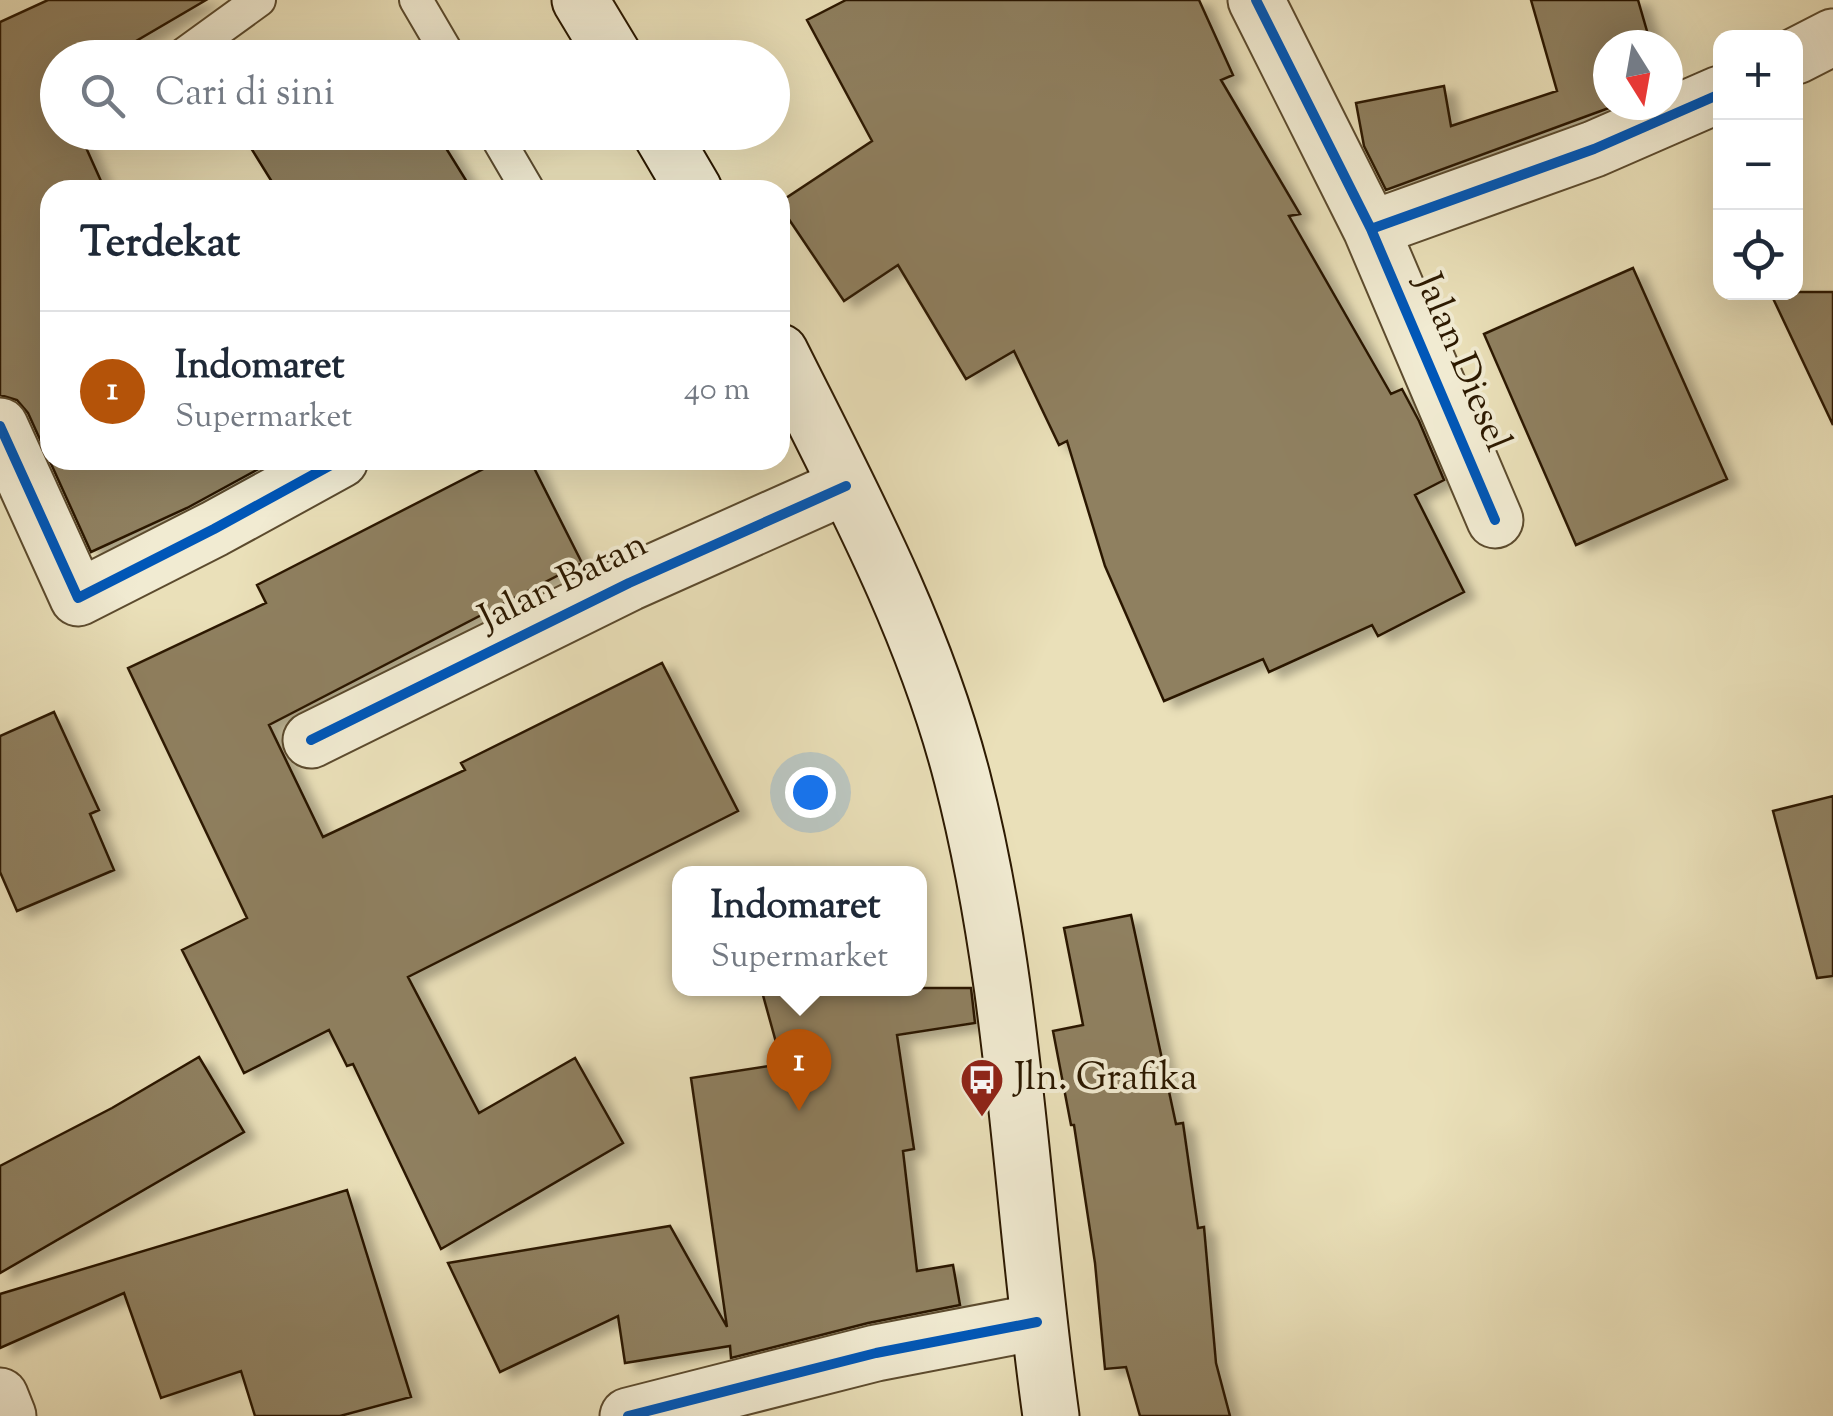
<!DOCTYPE html>
<html lang="id">
<meta charset="utf-8">
<style>
body{margin:0;font-family:"Sorts Mill Goudy",serif;background:#f2f2f3;color:#1f2937}
.controls{position:absolute;right:30px;top:30px;display:grid;overflow:hidden;border-radius:20px;box-shadow:0 10px 40px #0002}
.controls button{width:90px;height:90px;display:grid;place-items:center;padding:0;border:0;border-bottom:2px solid #e0e1e3;background:#fff;color:#1f2937;font:50px sans-serif}
.compass{position:absolute;left:1593px;top:30px;width:90px;height:90px;border-radius:50%;background:#fff;box-shadow:0 10px 40px #0002;rotate:169deg}
.you{position:absolute;left:810px;top:792px;width:35px;height:35px;margin:-25px;border:8px solid #fff;border-radius:50%;background:#1a73e8;box-shadow:0 0 0 15px #1a73e833}
.badge{display:grid;place-items:center;width:65px;height:65px;border-radius:50%;background:#b45309;color:#fff;font-size:32px;font-weight:700}
.pin{position:absolute;translate:-50% -82px;filter:drop-shadow(0 2px 5px #0008)}
.pin::after{content:'';position:absolute;top:52px;width:35px;height:30px;background:inherit;clip-path:polygon(0 0,100% 0,50% 100%)}
.popup{position:absolute;left:672px;top:866px;width:255px;height:130px;box-sizing:border-box;display:grid;place-content:center;border-radius:20px;background:#fff;filter:drop-shadow(0 2px 8px #0005);font-size:32px;white-space:nowrap;color:#747a83}
.popup b{font-size:38px;color:#1f2937}
.popup::after{content:'';position:absolute;left:50%;top:100%;margin-left:-20px;border:20px solid transparent;border-top-color:#fff}
.list{margin:0;padding:0;list-style:none}
h2{display:flex;justify-content:space-between;align-items:center;height:130px;margin:0;padding:0 40px;font-size:42px}
h2 small{font-size:32px;font-weight:400;color:#747a83}
.list li{display:grid;grid-template-columns:65px 1fr auto;gap:30px;align-items:center;box-sizing:border-box;height:160px;padding:0 40px;border-top:2px solid #e0e1e3}
.list b{display:block;font-size:38px;white-space:nowrap}
.list p{margin:0;font-size:32px;white-space:nowrap;color:#747a83}
.list em{font-size:32px;font-style:normal;color:#747a83}
.icon{flex:none;width:55px;height:55px;fill:none;stroke:currentColor;stroke-width:2;stroke-linecap:round;stroke-linejoin:round}
.map{position:relative;flex:none;width:1833px;height:1416px;overflow:hidden}
.search{position:absolute;background:#fff;box-shadow:0 10px 40px #0002;left:40px;top:40px;width:750px;height:110px;display:flex;align-items:center;gap:25px;box-sizing:border-box;padding:0 35px;border-radius:55px;color:#747a83;font-size:38px}
.panel{position:absolute;background:#fff;box-shadow:0 10px 40px #0002;left:40px;top:180px;width:750px;height:290px;border-radius:30px}
.map>svg:first-child{display:block}
</style>
<div class="map">
<svg width="1833" height="1416" viewBox="0 0 1833 1416">
<defs>
<filter id="shadow"><feDropShadow dx="11" dy="6" stdDeviation="5" flood-color="#0004"/></filter>
</defs>
<rect width="100%" height="100%" fill="#eae0b9"/>
<filter id="stains"><feTurbulence type="fractalNoise" baseFrequency=".002" numOctaves="4"/><feColorMatrix values="0 0 0 0 .2 0 0 0 0 .09 0 0 0 0 .02 0 0 0 .5 -.17"/></filter>
<radialGradient id="worn" r=".72"><stop offset=".6" stop-color="#630" stop-opacity="0"/><stop offset="1" stop-color="#630" stop-opacity=".3"/></radialGradient>
<path fill="#8f8060" stroke="#2c1900" stroke-width="2.5" filter="url(#shadow)" d="M 48,0 L 206,0 L 107,58 L 58,58 L 58,132 L 79,132 L 105,190 L 50,190 L 50,460 L 275,460 L 187,508 L 91,552 L 28,413 L 17,400 L 0,395 L 0,22 Z
M 846,0 L 1199,0 L 1233,75 L 1221,80 L 1300,214 L 1289,216 L 1391,394 L 1402,389 L 1419,421 L 1444,480 L 1415,495 L 1464,592 L 1378,636 L 1372,625 L 1269,672 L 1263,659 L 1164,701 L 1105,566 L 1067,441 L 1059,445 L 1014,351 L 966,379 L 898,265 L 844,301 L 780,206 L 780,202 L 872,141 L 807,20 Z
M 1531,0 L 1638,0 L 1651,45 L 1608,45 L 1608,105 L 1617,105 L 1386,190 L 1364,146 L 1356,103 L 1444,86 L 1451,126 L 1557,91 Z
M 241,132 L 436,132 L 472,190 L 277,190 Z
M 1633,268 L 1727,479 L 1576,545 L 1484,334 Z
M 1770,292 L 1833,292 L 1833,425 Z
M 501,460 L 530,460 L 582,563 L 269,725 L 323,837 L 465,770 L 461,763 L 662,663 L 738,811 L 408,977 L 479,1113 L 575,1058 L 623,1143 L 441,1249 L 353,1064 L 347,1066 L 329,1030 L 244,1073 L 182,950 L 247,918 L 128,668 L 266,603 L 257,585 Z
M 54,712 L 99,810 L 90,814 L 114,870 L 17,911 L 0,872 L 0,736 Z
M 1833,796 L 1833,976 L 1817,978 L 1773,811 Z
M 1131,915 L 1176,1124 L 1183,1123 L 1198,1228 L 1204,1227 L 1216,1363 L 1230,1416 L 1140,1416 L 1126,1367 L 1105,1369 L 1095,1263 L 1074,1125 L 1071,1125 L 1053,1031 L 1083,1025 L 1064,928 Z
M 761,988 L 971,988 L 975,1023 L 897,1035 L 914,1149 L 903,1151 L 917,1271 L 953,1265 L 960,1305 L 868,1323 L 731,1358 L 730,1346 L 625,1363 L 618,1316 L 500,1372 L 448,1263 L 670,1226 L 727,1327 L 691,1078 L 782,1064 Z
M 199,1057 L 244,1132 L 0,1273 L 0,1166 L 112,1108 Z
M 347,1190 L 411,1397 L 340,1416 L 255,1416 L 241,1371 L 161,1398 L 124,1293 L 0,1348 L 0,1294 Z"/>
<g fill="none" stroke-linecap="round" stroke-linejoin="round">
<defs>
<path id="service" d="M 416,0 L 450,58
M 179,58 L 259,0
M 494,132 L 528,190"/>
<path id="minor" d="M 1256,0 L 1371,229 L 1495,520
M 1796,56 L 1833,37
M 1371,229 L 1594,149 L 1720,94
M 0,426 L 78,598 L 214,529 L 340,460
M 311,740 L 629,583 L 846,486
M 0,1396 L 8,1416
M 628,1416 L 876,1353 L 1037,1322"/>
<path id="secondary" d="M 580,0 L 615,58
M 660,132 L 694,190
M 780,352 C 849,490 923,626 962,777 C 1016,986 1021,1203 1051,1416"/>
</defs>
<use href="#service" stroke="#5c4b2e" stroke-width="36"/>
<use href="#minor" stroke="#5c4b2e" stroke-width="59"/>
<use href="#secondary" stroke="#2c1900" stroke-width="59"/>
<use href="#service" stroke="#f1ebd2" stroke-width="32"/>
<use href="#minor" stroke="#f1ebd2" stroke-width="55"/>
<use href="#secondary" stroke="#f1ebd2" stroke-width="55"/>
<defs>
<path id="cycleway" d="M 1256,0 L 1371,229 L 1495,520
M 1371,229 L 1594,149 L 1720,94
M 0,426 L 78,598 L 214,529 L 340,460
M 311,740 L 629,583 L 846,486
M 628,1416 L 876,1353 L 1037,1322"/>
</defs>
<use href="#cycleway" stroke="#f1ebd2" stroke-width="16"/>
<use href="#cycleway" stroke="#0057b8" stroke-width="10"/>
</g>
<defs>
<symbol id="bus-pin" viewBox="-11 -11 22 30"><path d="M0 17L-7.5 6A9.5 9.5 0 1 1 7.5 6Z" fill="#8f2418" stroke="#f1ebd2"/><path d="M-5-6H5V4H4V6H2V4H-2V6H-4V4H-5ZM-3.5-4V0h7V-4ZM-3.5 1.2v1.5H-2V1.2ZM2 1.2v1.5H3.5V1.2Z" fill="#fff"/></symbol>
</defs>
<g fill-rule="evenodd">
<use href="#bus-pin" x="957" y="1055" width="50" height="68"/>
</g>
<g text-anchor="middle" dominant-baseline="central" stroke-width="8" stroke-linejoin="round" paint-order="stroke">
<g font-size="38" fill="#2c1900" stroke="#f1ebd2">
<text transform="translate(1461 363) rotate(67)">Jalan Diesel</text>
<text transform="translate(564 583) rotate(-26)">Jalan Batan</text>
</g>
<g font-size="38" fill="#2c1900" stroke="#f1ebd2" text-anchor="start">
<text x="1014" y="1080">Jln. Grafika</text>
</g>
</g>
<rect width="100%" height="100%" filter="url(#stains)"/>
<rect width="100%" height="100%" fill="url(#worn)"/>
</svg>
<div class="controls">
<button>+</button>
<button>−</button>
<button><svg class="icon" aria-label="locate" viewBox="0 0 24 24"><circle cx="12" cy="12" r="6"/><path d="M12 2v4M12 18v4M2 12h4M18 12h4"/></svg></button>
</div>
<svg class="compass" viewBox="-18 -18 36 36"><path d="M0-13l5 13h-10z" fill="#e53935"/><path d="M0 13l5-13h-10z" fill="#747a83"/></svg>
<div class="you"></div>
<div class="pin badge" style="left:799px;top:1111px">1</div>
<div class="popup"><b>Indomaret</b>Supermarket</div>
<div class="search"><svg class="icon" aria-label="search" viewBox="0 0 24 24"><circle cx="10" cy="10" r="6"/><path d="M15 15l6 6"/></svg>Cari di sini</div>
<section class="panel">
<h2>Terdekat<small></small></h2>
<ul class="list">
<li><span class="badge">1</span><div><b>Indomaret</b><p>Supermarket</p></div><em>40 m</em></li>
</ul>
</section>
</div>
